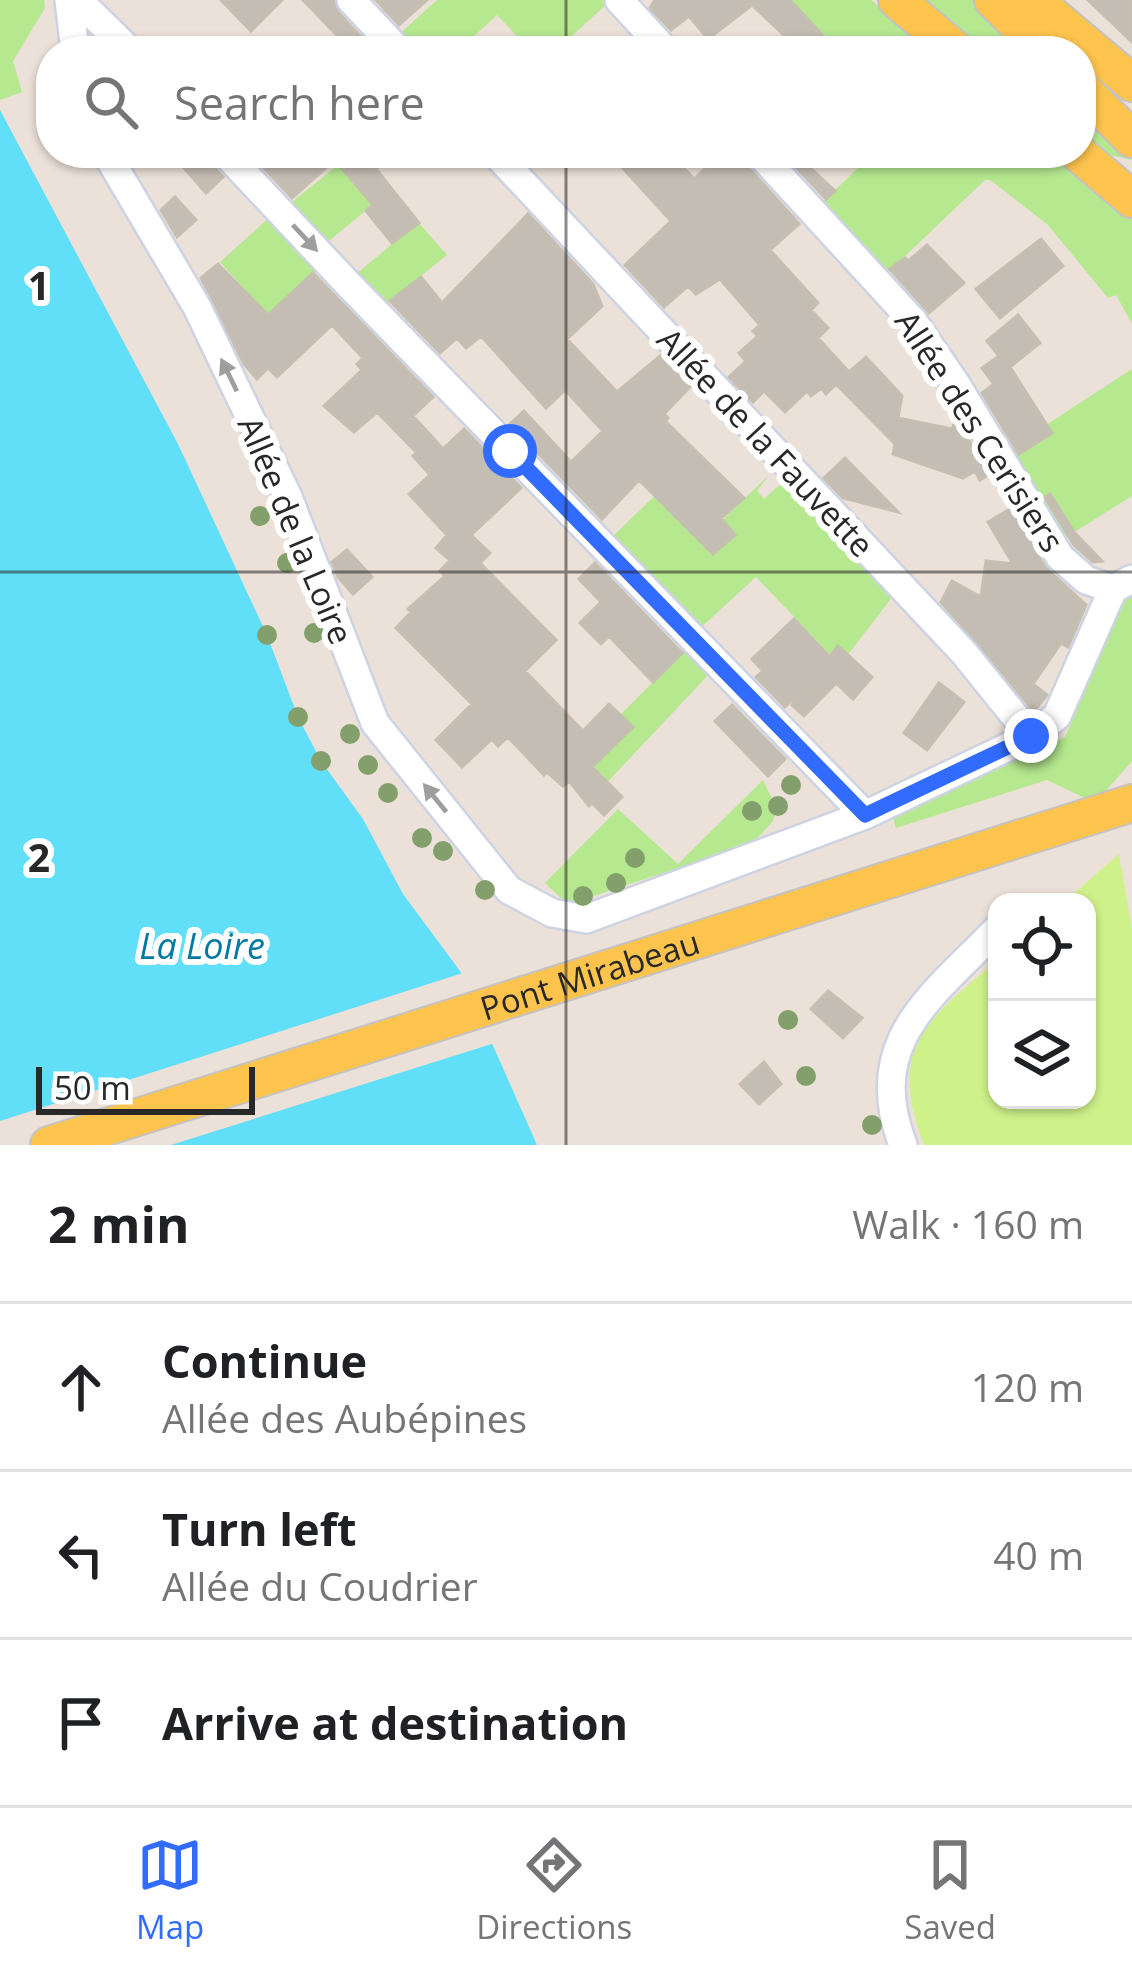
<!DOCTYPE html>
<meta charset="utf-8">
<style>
body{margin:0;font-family:"Open Sans",sans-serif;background:#f6f6f6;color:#202124}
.controls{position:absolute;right:36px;bottom:36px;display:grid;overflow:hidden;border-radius:24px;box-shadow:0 3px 9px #0004}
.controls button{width:108px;height:108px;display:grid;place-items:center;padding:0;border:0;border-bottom:3px solid #e0e0e0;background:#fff;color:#202124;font:60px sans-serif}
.scale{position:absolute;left:36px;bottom:30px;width:219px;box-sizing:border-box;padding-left:12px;border:6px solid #282828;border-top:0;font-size:33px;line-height:42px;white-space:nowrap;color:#282828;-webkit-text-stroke:9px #fff;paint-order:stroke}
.stop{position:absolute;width:36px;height:36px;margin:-27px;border:9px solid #326bff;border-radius:50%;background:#fff}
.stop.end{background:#326bff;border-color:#fff;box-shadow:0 3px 12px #0008}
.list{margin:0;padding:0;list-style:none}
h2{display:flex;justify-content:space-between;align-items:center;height:156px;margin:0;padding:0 48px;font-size:51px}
h2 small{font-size:39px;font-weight:400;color:#757577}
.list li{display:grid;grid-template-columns:78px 1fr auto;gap:36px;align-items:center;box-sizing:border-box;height:168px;padding:0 48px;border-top:3px solid #e0e0e0}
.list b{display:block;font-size:45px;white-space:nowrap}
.list p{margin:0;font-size:39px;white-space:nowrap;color:#757577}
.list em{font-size:39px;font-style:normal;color:#757577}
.icon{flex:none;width:66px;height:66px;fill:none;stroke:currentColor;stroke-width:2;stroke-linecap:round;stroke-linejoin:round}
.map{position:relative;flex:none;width:1132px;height:1145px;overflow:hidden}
.search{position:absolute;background:#fff;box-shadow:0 3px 9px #0004;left:36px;right:36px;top:36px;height:132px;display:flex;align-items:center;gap:30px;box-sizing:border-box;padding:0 42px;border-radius:48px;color:#757577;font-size:45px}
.sheet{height:660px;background:#fff}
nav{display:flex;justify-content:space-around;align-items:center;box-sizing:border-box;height:168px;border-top:3px solid #e0e0e0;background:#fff;font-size:33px;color:#757577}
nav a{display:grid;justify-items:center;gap:6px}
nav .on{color:#326bff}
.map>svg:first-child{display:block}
</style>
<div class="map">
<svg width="1132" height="1145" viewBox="0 0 1132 1145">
<rect width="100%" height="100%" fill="#ece1d8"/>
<path fill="#b5e88f" d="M 0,0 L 44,0 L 45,8 L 13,61 L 22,92 L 0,100 Z
M 437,0 L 603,0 L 607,4 L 555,51 L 531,51 L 497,15 L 458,51 L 408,51 L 396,37 Z
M 790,0 L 871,0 L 932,51 L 838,51 Z
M 923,0 L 974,0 L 1027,51 L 983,51 Z
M 1081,105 L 1132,160 L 1106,154 L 1081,133 Z
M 353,153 L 392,189 L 324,245 L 287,206 Z
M 874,153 L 1055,153 L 1132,215 L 1132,324 L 1116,295 L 1108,298 L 1047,224 L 990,180 L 985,180 L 883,277 L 817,207 Z
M 272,215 L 320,267 L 268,315 L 220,262 Z
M 418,222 L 447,255 L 382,307 L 354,276 Z
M 1132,369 L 1132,496 L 1062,540 L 1006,451 Z
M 768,476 L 757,491 L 764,499 L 785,480 L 893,596 L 840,665 L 756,577 L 697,631 L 623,556 L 613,536 L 667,484 L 712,530 Z
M 1132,594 L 1132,761 L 1095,803 L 1047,780 L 896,828 L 893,817 L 1065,737 L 1125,598 Z
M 687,648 L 711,672 L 600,790 L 580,769 L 596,739 Z
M 763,780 L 777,809 L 773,821 L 753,843 L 573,903 L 563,900 L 545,883 L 618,809 L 678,864 Z"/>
<path fill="#cef189" d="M 1119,854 L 1132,929 L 1132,1145 L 924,1145 C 886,1046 927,1021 997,960 L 997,1100 L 1087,1100 L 1087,902 L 1064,902 Z"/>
<path fill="#61def8" d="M 0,110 L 178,444 L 267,635 L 298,717 L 321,761 L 363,819 L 403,894 L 460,971 L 537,1145 L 0,1145 Z"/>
<path fill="#ece1d8" d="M 466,972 L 498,1042 L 171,1145 L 0,1145 L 0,1121 Z"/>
<path fill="#c3bdb4" stroke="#c7beb2" stroke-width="3" d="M 221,0 L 282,0 L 251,31 Z
M 303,0 L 333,0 L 338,12 L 372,49 L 352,51 Z
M 376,0 L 427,0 L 399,25 Z
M 655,0 L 790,0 L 837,51 L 801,51 L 752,5 L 708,39 L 689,16 L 671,30 L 650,8 Z
M 1088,0 L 1132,0 L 1132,42 Z
M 171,153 L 207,153 L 211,164 L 223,177 L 206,193 Z
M 250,153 L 395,153 L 376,169 L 419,223 L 392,243 L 366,211 L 373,205 L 335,160 L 292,198 Z
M 609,153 L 670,153 L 694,179 L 722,153 L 741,153 L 746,165 L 799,224 L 770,250 L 818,303 L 811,310 L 828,328 L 818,338 L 849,372 L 866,357 L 902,396 L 898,418 L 952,429 L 956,419 L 989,474 L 980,480 L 975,471 L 963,478 L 893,454 L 895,444 L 836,384 L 826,394 L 821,388 L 811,396 L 807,391 L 785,412 L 764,391 L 753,402 L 729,377 L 746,361 L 739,353 L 758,336 L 753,331 L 760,325 L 720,279 L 696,294 L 688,286 L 664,307 L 625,265 L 671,221 Z
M 783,153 L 794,153 L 835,191 L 826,199 Z
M 175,197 L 196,220 L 177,237 L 161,210 Z
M 528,214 L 593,284 L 602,306 L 567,339 L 617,392 L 660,356 L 690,387 L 664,414 L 668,418 L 665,421 L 744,498 L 721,518 L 735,535 L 713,554 L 639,480 L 602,519 L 510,424 L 524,411 L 571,462 L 603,431 L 565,390 L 546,408 L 481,336 L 466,348 L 457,338 L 440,353 L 390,301 L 421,277 L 442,303 Z
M 1041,239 L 1063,266 L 1000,318 L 976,289 Z
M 927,245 L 964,283 L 929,313 L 890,269 L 905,258 L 908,261 Z
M 218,264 L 268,315 L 313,273 L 433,397 L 413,416 L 443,449 L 464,429 L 521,488 L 471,535 L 490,553 L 480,563 L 556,640 L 525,671 L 583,731 L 609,704 L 633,727 L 592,767 L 622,797 L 604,815 L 592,803 L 589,806 L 569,781 L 563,786 L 547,772 L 544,775 L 508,737 L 498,746 L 492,739 L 462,767 L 436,740 L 472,704 L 396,628 L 411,612 L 408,609 L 445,576 L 440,571 L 450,560 L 436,548 L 447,535 L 409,494 L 430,475 L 413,456 L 417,453 L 377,412 L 354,432 L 324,406 L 362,370 L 357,364 L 363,358 L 332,325 L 277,377 L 268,368 L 257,379 L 244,364 L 201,278 Z
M 1018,315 L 1040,343 L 1010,367 L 1052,433 L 1019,454 L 982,393 L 994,384 L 982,368 L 999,356 L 987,341 Z
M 845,458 L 898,512 L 843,498 L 824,478 Z
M 1050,494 L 1074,532 L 1102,561 L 1093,562 L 1074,545 L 1045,497 Z
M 1010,509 L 1045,567 L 1086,605 L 1068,647 L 1061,643 L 1033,684 L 1047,695 L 1034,711 L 941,602 L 952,581 L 981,597 L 986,561 L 1013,564 L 988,522 Z
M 347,550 L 372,577 L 353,594 L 338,577 L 332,562 Z
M 595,563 L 682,653 L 653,682 L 609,636 L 601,644 L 580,623 L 601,602 L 579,579 Z
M 794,619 L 830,657 L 838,646 L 872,677 L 853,699 L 836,683 L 804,716 L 792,705 L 804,689 L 785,707 L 756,677 L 763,671 L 752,659 Z
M 939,683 L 964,702 L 927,750 L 904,733 Z
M 732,705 L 785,759 L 768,776 L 715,721 Z
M 828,991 L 862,1018 L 843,1038 L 811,1009 Z
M 764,1062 L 781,1084 L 759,1104 L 740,1084 Z"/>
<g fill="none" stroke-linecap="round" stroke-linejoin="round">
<defs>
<path id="minor" d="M 69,0 L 75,51
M 78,0 L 130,51
M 351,0 L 399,51
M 619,0 L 666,51
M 106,153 L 197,307 L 288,497 L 375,723 L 509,890 L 552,913 L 586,919 L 865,815 L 1031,736 L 1057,716 L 1113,589 L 1132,579
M 225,153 L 349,285 L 865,815
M 495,153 L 964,653 L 1031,736
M 759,153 L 913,321 L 956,384 L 1060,557 L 1086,580 L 1113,589
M 903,1145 C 863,1041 932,997 997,929"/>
<g id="major">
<path d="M 897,0 L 957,51"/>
<path d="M 993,0 L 1045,51"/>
<path d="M 1034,0 L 1132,83"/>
<path d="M 1081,88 L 1132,139"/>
<path d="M 1078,153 L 1132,199"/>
<path id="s1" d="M 49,1145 L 1132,803"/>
</g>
</defs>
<use href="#minor" stroke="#cdd3e3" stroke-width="32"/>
<use href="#major" stroke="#c3c3c3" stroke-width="40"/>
<use href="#minor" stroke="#fff" stroke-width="27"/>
<use href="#major" stroke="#fcc34d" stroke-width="36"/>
</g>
<g fill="#83a06c">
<circle cx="260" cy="516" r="10"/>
<circle cx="287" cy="563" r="10"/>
<circle cx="314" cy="633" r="10"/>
<circle cx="267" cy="635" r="10"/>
<circle cx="298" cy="717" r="10"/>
<circle cx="350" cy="734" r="10"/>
<circle cx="321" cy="761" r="10"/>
<circle cx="368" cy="765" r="10"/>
<circle cx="791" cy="785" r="10"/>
<circle cx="388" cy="793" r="10"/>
<circle cx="778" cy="806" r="10"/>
<circle cx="752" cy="811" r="10"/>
<circle cx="422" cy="838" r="10"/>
<circle cx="443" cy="851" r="10"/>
<circle cx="635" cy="858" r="10"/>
<circle cx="616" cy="883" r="10"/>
<circle cx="485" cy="890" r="10"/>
<circle cx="583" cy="896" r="10"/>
<circle cx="788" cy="1020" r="10"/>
<circle cx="806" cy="1076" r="10"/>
<circle cx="872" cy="1125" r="10"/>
</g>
<defs><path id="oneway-solid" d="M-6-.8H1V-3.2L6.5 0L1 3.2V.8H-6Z" transform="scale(3)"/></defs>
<g fill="#9e9e9e">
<use href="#oneway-solid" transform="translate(305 238) rotate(47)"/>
<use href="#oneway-solid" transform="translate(229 375) rotate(-116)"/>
<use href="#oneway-solid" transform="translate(435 798) rotate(-129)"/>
</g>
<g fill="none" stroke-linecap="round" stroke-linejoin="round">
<path stroke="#326bff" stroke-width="15" d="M 510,451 L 865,815 L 1031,736"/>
</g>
<path fill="none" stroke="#282828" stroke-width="3" stroke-opacity="0.55" d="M 566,0 L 566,51M 566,153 L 566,1145M 0,572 L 1132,572"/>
<g text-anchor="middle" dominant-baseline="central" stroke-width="12" stroke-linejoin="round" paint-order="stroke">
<g font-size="33" fill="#282828" stroke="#fff">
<text transform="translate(980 431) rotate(57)">Allée des Cerisiers</text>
<text transform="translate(766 442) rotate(47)">Allée de la Fauvette</text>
<text transform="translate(296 530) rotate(67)">Allée de la Loire</text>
<text stroke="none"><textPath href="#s1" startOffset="567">Pont Mirabeau</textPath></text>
</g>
<g font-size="36" font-style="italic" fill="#0279a2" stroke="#fff">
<text x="202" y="945">La Loire</text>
</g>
</g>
<g font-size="39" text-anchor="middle" font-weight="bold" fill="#282828" stroke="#fff" stroke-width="12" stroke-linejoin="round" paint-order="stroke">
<text x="39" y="300">1</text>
<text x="39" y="872">2</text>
</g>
</svg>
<div class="controls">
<button><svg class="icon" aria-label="locate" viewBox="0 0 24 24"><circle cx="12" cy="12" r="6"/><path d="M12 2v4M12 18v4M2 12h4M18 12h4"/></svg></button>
<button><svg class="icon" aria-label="layers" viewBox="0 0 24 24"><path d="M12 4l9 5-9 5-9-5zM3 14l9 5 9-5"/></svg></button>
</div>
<div class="scale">50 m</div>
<div class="stop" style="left:510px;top:451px"></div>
<div class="stop end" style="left:1031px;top:736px"></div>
<div class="search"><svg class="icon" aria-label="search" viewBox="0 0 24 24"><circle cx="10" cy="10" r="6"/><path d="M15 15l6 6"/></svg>Search here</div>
</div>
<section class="sheet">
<h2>2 min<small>Walk · 160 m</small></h2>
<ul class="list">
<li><svg class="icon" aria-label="ahead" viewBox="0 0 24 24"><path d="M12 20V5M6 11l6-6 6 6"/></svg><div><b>Continue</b><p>Allée des Aubépines</p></div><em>120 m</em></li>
<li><svg class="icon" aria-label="left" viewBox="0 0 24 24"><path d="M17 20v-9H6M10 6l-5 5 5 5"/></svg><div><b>Turn left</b><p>Allée du Coudrier</p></div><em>40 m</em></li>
<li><svg class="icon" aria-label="arrive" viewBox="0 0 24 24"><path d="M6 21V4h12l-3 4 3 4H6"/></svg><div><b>Arrive at destination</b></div></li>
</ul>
</section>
<nav>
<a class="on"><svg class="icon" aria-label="map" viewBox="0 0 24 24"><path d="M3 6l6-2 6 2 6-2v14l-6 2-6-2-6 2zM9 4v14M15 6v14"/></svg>Map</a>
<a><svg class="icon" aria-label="directions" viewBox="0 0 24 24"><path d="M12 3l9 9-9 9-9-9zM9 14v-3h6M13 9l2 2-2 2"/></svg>Directions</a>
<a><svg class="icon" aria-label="saved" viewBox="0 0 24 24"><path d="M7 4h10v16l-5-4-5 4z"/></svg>Saved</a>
</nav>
